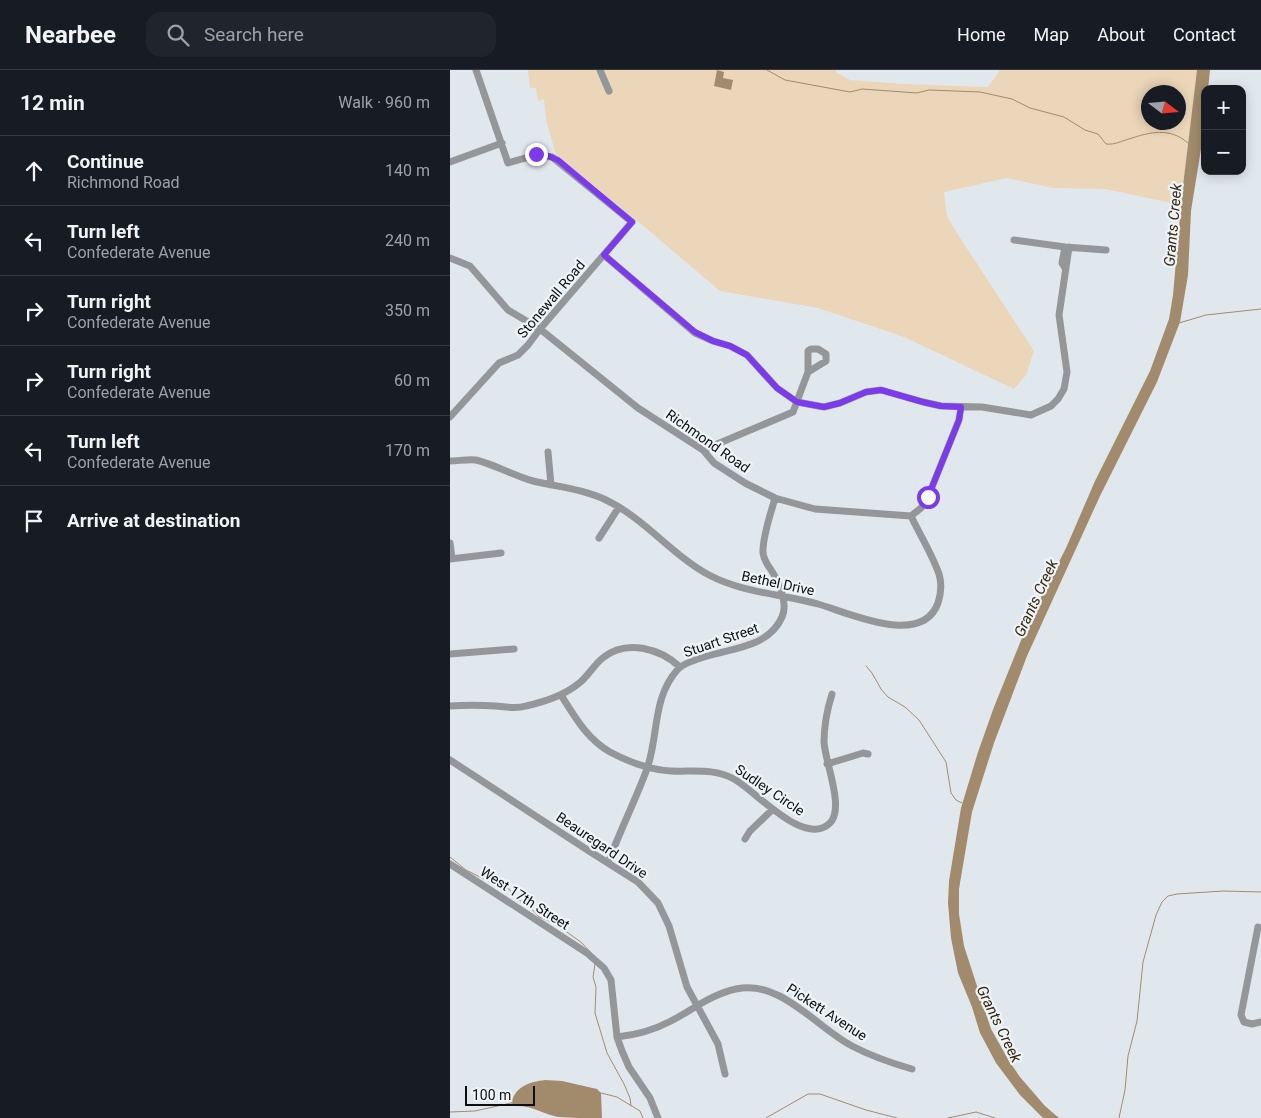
<!DOCTYPE html>
<meta charset="utf-8">
<style>
body{margin:0;font-family:Roboto,sans-serif;background:#20242c;color:#f1f3f6}
.controls{position:absolute;right:15px;top:15px;display:grid;overflow:hidden;border-radius:10px;box-shadow:0 2px 12px #0003}
.controls button{width:45px;height:45px;display:grid;place-items:center;padding:0;border:0;border-bottom:1px solid #363941;background:#171b24;color:#f1f3f6;font:25px sans-serif}
.compass{position:absolute;left:691px;top:15px;width:45px;height:45px;border-radius:50%;background:#171b24;box-shadow:0 2px 12px #0003;rotate:106deg}
.scale{position:absolute;left:15px;bottom:12px;width:70px;box-sizing:border-box;padding-left:5px;border:2px solid #0d0f11;border-top:0;font-size:14px;line-height:18px;white-space:nowrap;color:#0d0f11;-webkit-text-stroke:4px #eef5fa;paint-order:stroke}
.stop{position:absolute;width:15px;height:15px;margin:-11px;border:4px solid #7c3aed;border-radius:50%;background:#fff}
.stop.end{background:#7c3aed;border-color:#fff;box-shadow:0 1px 5px #0008}
.list{margin:0;padding:0;list-style:none}
h2{display:flex;justify-content:space-between;align-items:center;height:65px;margin:0;padding:0 20px;font-size:21px}
h2 small{font-size:16px;font-weight:400;color:#9ea1a6}
.list li{display:grid;grid-template-columns:32px 1fr auto;gap:15px;align-items:center;box-sizing:border-box;height:70px;padding:0 20px;border-top:1px solid #363941}
.list b{display:block;font-size:19px;white-space:nowrap}
.list p{margin:0;font-size:16px;white-space:nowrap;color:#9ea1a6}
.list em{font-size:16px;font-style:normal;color:#9ea1a6}
.icon{flex:none;width:28px;height:28px;fill:none;stroke:currentColor;stroke-width:2;stroke-linecap:round;stroke-linejoin:round}
.map{position:relative;flex:none;width:811px;height:1048px;overflow:hidden}
header{display:flex;align-items:center;gap:30px;box-sizing:border-box;height:70px;padding:0 25px;background:#171b24;border-bottom:1px solid #363941}
header strong{font-size:24px}
nav{display:flex;gap:28px;margin-inline-start:auto;font-size:18px}
.search{width:350px;height:45px;background:#20242c;display:flex;align-items:center;gap:12px;box-sizing:border-box;padding:0 18px;border-radius:15px;color:#9ea1a6;font-size:19px}
main{display:flex}
aside{flex:1;background:#171b24}
.map>svg:first-child{display:block}
</style>
<header>
<strong>Nearbee</strong>
<div class="search"><svg class="icon" aria-label="search" viewBox="0 0 24 24"><circle cx="10" cy="10" r="6"/><path d="M15 15l6 6"/></svg>Search here</div>
<nav><a>Home</a><a>Map</a><a>About</a><a>Contact</a></nav>
</header>
<main>
<aside>
<h2>12 min<small>Walk · 960 m</small></h2>
<ul class="list">
<li><svg class="icon" aria-label="ahead" viewBox="0 0 24 24"><path d="M12 20V5M6 11l6-6 6 6"/></svg><div><b>Continue</b><p>Richmond Road</p></div><em>140 m</em></li>
<li><svg class="icon" aria-label="left" viewBox="0 0 24 24"><path d="M17 20v-9H6M10 6l-5 5 5 5"/></svg><div><b>Turn left</b><p>Confederate Avenue</p></div><em>240 m</em></li>
<li><svg class="icon" aria-label="right" viewBox="0 0 24 24"><path d="M7 20v-9h11M14 6l5 5-5 5"/></svg><div><b>Turn right</b><p>Confederate Avenue</p></div><em>350 m</em></li>
<li><svg class="icon" aria-label="right" viewBox="0 0 24 24"><path d="M7 20v-9h11M14 6l5 5-5 5"/></svg><div><b>Turn right</b><p>Confederate Avenue</p></div><em>60 m</em></li>
<li><svg class="icon" aria-label="left" viewBox="0 0 24 24"><path d="M17 20v-9H6M10 6l-5 5 5 5"/></svg><div><b>Turn left</b><p>Confederate Avenue</p></div><em>170 m</em></li>
<li><svg class="icon" aria-label="arrive" viewBox="0 0 24 24"><path d="M6 21V4h12l-3 4 3 4H6"/></svg><div><b>Arrive at destination</b></div></li>
</ul>
</aside>
<div class="map">
<svg width="811" height="1048" viewBox="0 0 811 1048">
<rect width="100%" height="100%" fill="#e1e8ed"/>
<path fill="#ecd6b9" fill-rule="evenodd" d="M 78,0 L 385,0 L 387,3 L 400,10 L 455,14 L 538,17 L 550,0 L 747,0 L 731,135 L 655,119 L 603,118 L 557,108 L 494,122 L 497,146 L 507,163 L 584,281 L 576,305 L 564,319 L 454,267 L 368,238 L 270,221 L 191,154 L 106,85 L 96,50 L 94,29 L 88,31 L 86,18 L 80,18 ZM 698,22 L 728,22 L 728,52 L 698,52 Z"/>
<path fill="#a28b6c" d="M 267,0 L 274,2 L 273,8 L 283,10 L 281,20 L 264,16 Z
M 747,0 L 760,0 L 758,19 L 755,19 L 755,54 L 741,141 L 738,205 L 730,252 L 707,312 L 650,426 L 577,586 L 544,673 L 522,742 L 509,819 L 509,844 L 514,876 L 541,959 L 559,991 L 570,1007 L 595,1036 L 609,1048 L 593,1048 L 570,1025 L 546,993 L 530,963 L 522,937 L 508,903 L 501,868 L 498,833 L 499,811 L 511,738 L 528,682 L 544,637 L 578,553 L 616,478 L 645,411 L 700,301 L 719,249 L 723,225 L 732,124 Z
M 95,1010 L 112,1011 L 147,1019 L 151,1023 L 152,1048 C 138,1048 121,1048 108,1047 C 90,1043 83,1035 63,1036 L 61,1033 C 66,1016 79,1012 95,1010 Z"/>
<g fill="none" stroke-linecap="round" stroke-linejoin="round">
<path stroke="#a28b6c" stroke-width="1" d="M 317,0 L 335,10 L 400,22 L 412,19 L 467,23 L 479,20 L 530,22 L 562,29 L 580,38 L 614,47 L 635,60 L 648,64 L 656,74 C 665,75 671,71 679,69 C 700,62 720,57 738,73
M 729,253 L 756,245 L 811,239
M 416,596 L 422,603 L 431,619 L 438,627 L 455,637 L 469,650 L 496,692 L 501,723 L 506,730 L 512,733
M 0,787 L 16,800 L 46,815 L 59,819 L 67,829 L 77,834 L 89,847 L 106,854 L 132,873 L 143,885
M 145,894 L 143,907 L 146,917 L 145,943 L 157,983 L 174,1014 L 180,1028 L 181,1036
M 151,1023 L 167,1027 L 190,1041 L 193,1048
M 0,1042 L 25,1041 L 61,1033
M 316,1048 L 358,1024 L 370,1024 L 416,1040 L 447,1048
M 498,1048 L 526,1042 L 545,1048
M 669,1048 L 675,1020 L 678,986 L 687,951 L 693,892 L 706,845 L 712,832 L 718,826 L 727,824 L 773,821 L 811,822"/>
<path stroke="#949799" stroke-width="7" d="M 150,0 L 159,21
M 0,92 L 52,73
M 564,170 L 615,177 L 656,180
M 615,177 L 612,193 L 615,198
M 154,185 L 245,263 L 263,271 L 280,276 L 297,285 L 327,318 L 347,332 L 374,337 L 390,333 L 416,322 L 431,320 L 473,332 L 491,336 L 532,337 L 581,345 L 601,336 L 608,329 L 614,319 L 617,302 L 609,245 L 619,177
M 0,188 L 20,196 L 58,240 L 90,259 L 188,338 L 253,380 L 264,393 L 295,413 L 325,428 L 365,439 L 461,446 L 471,438 L 478,427 L 509,350 L 511,337
M 0,347 L 49,293 L 68,285 L 78,275 L 90,259 L 182,152 L 102,87 L 86,85 L 58,93 L 26,0
M 253,380 L 343,342 L 358,302 L 376,291 L 376,284 L 368,279 L 361,279 L 358,281 L 358,302
M 98,382 L 101,415
M 0,391 C 8,391 18,389 26,390 C 46,395 64,406 83,411 C 108,417 133,419 156,430 C 194,448 222,485 259,505 C 293,523 332,524 368,534 C 397,542 472,578 488,533 C 491,524 492,514 489,504 C 482,484 470,465 461,446
M 149,468 L 169,437
M 0,473 L 2,488
M 0,489 L 51,483
M 0,584 L 64,579
M 111,625 C 125,647 137,669 160,682 C 179,692 200,700 221,701 C 243,702 264,698 284,709 C 306,721 354,778 380,753 C 395,738 375,692 374,672 C 374,656 377,640 382,624
M 0,636 C 15,635 30,635 46,636 C 56,637 66,639 76,636 C 94,632 113,626 128,614 C 138,607 144,594 154,587 C 177,569 211,579 230,597
M 0,690 L 139,781 L 188,812 L 208,833 L 219,856 L 237,917 L 268,974 L 275,1004
M 377,694 L 413,683 L 418,684
M 295,769 L 300,761 L 322,740
M 158,793 C 170,761 185,731 197,699 C 209,664 202,628 228,599 C 233,594 242,591 248,589 C 278,578 318,579 332,547 C 338,534 330,515 323,503 C 319,496 314,492 313,483 C 312,468 321,443 325,428
M 0,794 L 137,883 L 154,898 L 161,910 L 167,967 L 172,981 L 179,997 L 200,1028 L 208,1048
M 808,857 L 791,945 L 794,952 L 802,954 L 811,952
M 167,967 C 186,965 204,960 221,951 C 242,940 262,924 286,919 C 330,909 366,957 402,976 C 421,986 441,993 462,999"/>
</g>
<g fill="none" stroke-linecap="round" stroke-linejoin="round">
<path stroke="#7c3aed" stroke-width="6" d="M 86,84 L 96,85 L 108,90 L 182,152 L 154,185 L 245,262 L 263,271 L 280,276 L 297,285 L 327,318 L 347,332 L 374,337 L 390,333 L 416,322 L 431,320 L 473,332 L 491,336 L 511,337 L 509,350 L 478,427"/>
</g>
<g text-anchor="middle" dominant-baseline="central" stroke-width="4.5" stroke-linejoin="round" paint-order="stroke">
<g font-size="14" fill="#0d0f11" stroke="#eef5fa">
<text transform="translate(101 229) rotate(-50)">Stonewall Road</text>
<text transform="translate(258 371) rotate(35)">Richmond Road</text>
<text transform="translate(328 513) rotate(12)">Bethel Drive</text>
<text transform="translate(271 570) rotate(-19)">Stuart Street</text>
<text transform="translate(320 720) rotate(34)">Sudley Circle</text>
<text transform="translate(152 775) rotate(34)">Beauregard Drive</text>
<text transform="translate(75 828) rotate(33)">West 17th Street</text>
<text transform="translate(377 942) rotate(33)">Pickett Avenue</text>
</g>
<g font-size="15" font-style="italic" fill="#38260b" stroke="#eef5fa">
<text transform="translate(723 155) rotate(-85)">Grants Creek</text>
<text transform="translate(586 528) rotate(-65)">Grants Creek</text>
<text transform="translate(549 954) rotate(64)">Grants Creek</text>
</g>
</g>
</svg>
<div class="controls">
<button>+</button>
<button>−</button>
</div>
<svg class="compass" viewBox="-18 -18 36 36"><path d="M0-13l5 13h-10z" fill="#e53935"/><path d="M0 13l5-13h-10z" fill="#9ea1a6"/></svg>
<div class="scale">100 m</div>
<div class="stop" style="left:478px;top:427px"></div>
<div class="stop end" style="left:86px;top:84px"></div>
</div>
</main>
